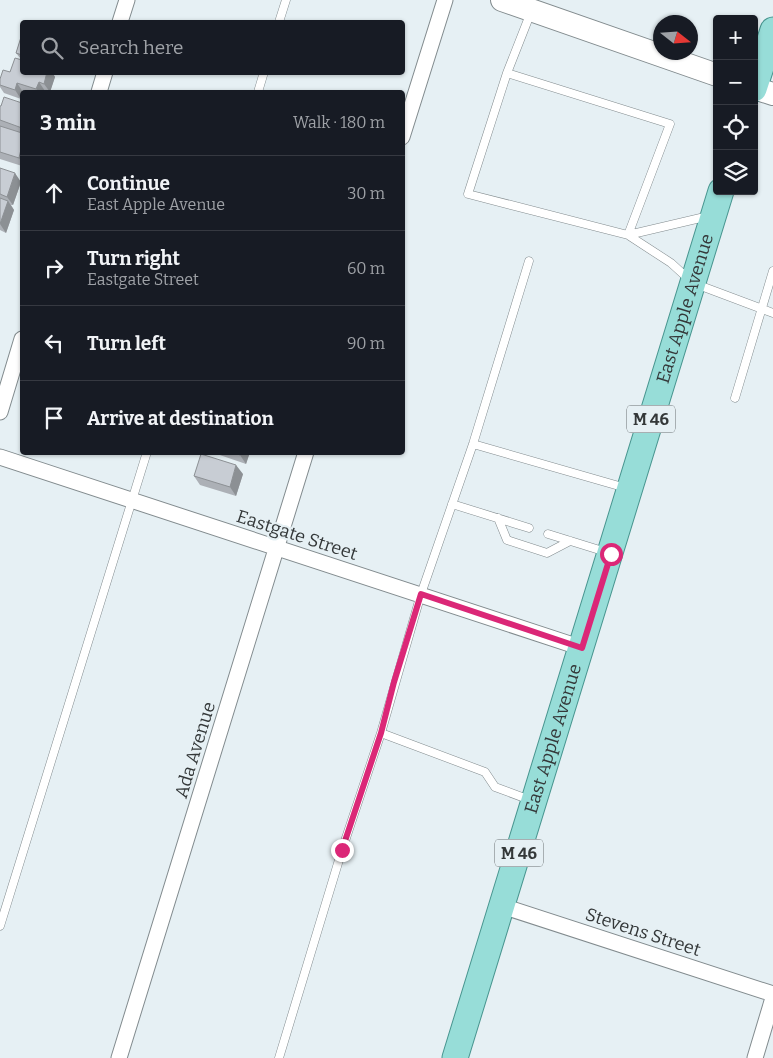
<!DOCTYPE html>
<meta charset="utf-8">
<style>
body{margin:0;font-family:Bitter,serif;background:#20242c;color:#f1f3f6}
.controls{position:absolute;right:15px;top:15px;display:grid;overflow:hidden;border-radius:5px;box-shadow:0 1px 4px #0004}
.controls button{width:45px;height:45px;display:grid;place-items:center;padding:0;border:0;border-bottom:1px solid #363941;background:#171b24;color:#f1f3f6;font:25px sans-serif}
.compass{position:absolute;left:653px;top:15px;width:45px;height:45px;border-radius:50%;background:#171b24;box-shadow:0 1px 4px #0004;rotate:107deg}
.stop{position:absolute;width:15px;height:15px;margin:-11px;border:4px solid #db2777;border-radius:50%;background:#fff}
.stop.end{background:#db2777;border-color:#fff;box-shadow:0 1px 5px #0008}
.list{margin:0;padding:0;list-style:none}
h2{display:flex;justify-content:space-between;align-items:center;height:65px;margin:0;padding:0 20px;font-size:21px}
h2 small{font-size:16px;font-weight:400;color:#9ea1a6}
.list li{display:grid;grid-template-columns:32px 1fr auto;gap:15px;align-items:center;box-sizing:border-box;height:75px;padding:0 20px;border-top:1px solid #363941}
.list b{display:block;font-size:19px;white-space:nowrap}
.list p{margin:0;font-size:16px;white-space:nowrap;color:#9ea1a6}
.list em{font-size:16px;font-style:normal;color:#9ea1a6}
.icon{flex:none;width:28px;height:28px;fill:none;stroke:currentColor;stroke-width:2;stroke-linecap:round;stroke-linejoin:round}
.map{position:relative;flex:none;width:773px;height:1058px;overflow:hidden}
.search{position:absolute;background:#171b24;box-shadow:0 1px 4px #0004;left:20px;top:20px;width:385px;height:55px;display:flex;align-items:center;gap:12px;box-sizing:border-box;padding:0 18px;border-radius:5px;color:#9ea1a6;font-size:19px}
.panel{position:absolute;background:#171b24;box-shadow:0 1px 4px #0004;left:20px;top:90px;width:385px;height:365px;border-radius:5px}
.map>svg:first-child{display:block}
</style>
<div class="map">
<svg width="773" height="1058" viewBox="0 0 773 1058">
<rect width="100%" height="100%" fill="#e6f0f4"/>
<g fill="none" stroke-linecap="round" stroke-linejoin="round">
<defs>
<path id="lane" d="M 279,22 L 286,0
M 507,73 L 468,194 L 628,235 L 670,124 L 507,73 L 531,12
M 258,92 L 264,72
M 709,216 L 628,235 L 671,263 L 693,283 L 773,313
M 735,398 L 773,271
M 473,444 L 626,488
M 452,504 L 529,528
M 498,518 L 507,540 L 547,553 L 570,541
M 548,534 L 606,552
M 381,733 L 421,594 L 473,444 L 529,261
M 0,926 L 147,452
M 279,1058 L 342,850 L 381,733 L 485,772 L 495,787 L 530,800"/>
<path id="street" d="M 120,22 L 127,0
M 99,92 L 105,72
M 402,137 L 445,0
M 0,412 L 22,339
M 0,457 L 582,648
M 502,906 L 773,994
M 119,1058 L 306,452
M 755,1058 L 773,998"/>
<path id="secondary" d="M 502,0 L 717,75
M 754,88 L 773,94"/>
<g id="primary">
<path d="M 754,89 L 773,30"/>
<path id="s1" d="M 455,1058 L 721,191"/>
</g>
</defs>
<use href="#lane" stroke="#828b8e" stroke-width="9"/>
<use href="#street" stroke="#828b8e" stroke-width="17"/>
<use href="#secondary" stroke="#828b8e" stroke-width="24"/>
<use href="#primary" stroke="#48958f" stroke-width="27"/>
<use href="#lane" stroke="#fff" stroke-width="8"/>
<use href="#street" stroke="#fff" stroke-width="15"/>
<use href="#secondary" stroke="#fff" stroke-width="22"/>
<use href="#primary" stroke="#97ddd8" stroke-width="25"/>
</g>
<path fill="#acb0b6" d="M 22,34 L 22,72 L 52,72 L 55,77 L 50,92 L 45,91 L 44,92 L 23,92 L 21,99 L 4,93 L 0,87 L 0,79 L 10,72 L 21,59 L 16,53 Z
M 22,103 L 22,166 L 0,159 L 0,106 Z
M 0,168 L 21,182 L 13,205 L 11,205 L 14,210 L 6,233 L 0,230 Z
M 211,452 L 250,452 L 246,464 Z
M 243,474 L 236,496 L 200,485 L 194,476 Z"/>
<path fill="#8c9094" d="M 47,72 L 52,72 L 55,77 L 50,92 L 44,84 Z
M 39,82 L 45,91 L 44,92 L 39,92 L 36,89 Z
M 17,83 L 23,92 L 21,99 L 15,90 Z
M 22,145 L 22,163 L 19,158 Z
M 15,173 L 21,182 L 13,205 L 7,197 Z
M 8,201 L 14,210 L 6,233 L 0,224 Z
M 241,452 L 250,452 L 246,464 L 240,455 Z
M 236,465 L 243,474 L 236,496 L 230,487 Z"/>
<path fill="#c8cdd4" stroke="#8c9094" d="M 22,34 L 22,55 L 16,53 Z
M 15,58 L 22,60 L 22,72 L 47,72 L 44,84 L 39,82 L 36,89 L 17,83 L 15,90 L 0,85 L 0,79 L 3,70 L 10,72 Z
M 4,97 L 22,103 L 22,128 L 0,120 L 0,106 L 1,106 Z
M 0,126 L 22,133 L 22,145 L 19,158 L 0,152 Z
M 0,168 L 15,173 L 7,197 L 0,194 Z
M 0,198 L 8,201 L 0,224 Z
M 231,452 L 241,452 L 240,455 Z
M 201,454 L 236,465 L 230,487 L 194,476 Z"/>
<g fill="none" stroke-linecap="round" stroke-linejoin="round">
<path stroke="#db2777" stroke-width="6" d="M 342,850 L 381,733 L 394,682 L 421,594 L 582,648 L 611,554"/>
</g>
<g text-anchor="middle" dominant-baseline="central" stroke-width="4.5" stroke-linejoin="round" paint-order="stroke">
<g fill="#e6f0f4" stroke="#696f71" stroke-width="1">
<rect x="627" y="405.5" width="48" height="27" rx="4"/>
<rect x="495" y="839.5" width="48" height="27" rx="4"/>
</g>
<g font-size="16" font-weight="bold" fill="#343839">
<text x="651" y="419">M 46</text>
<text x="519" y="853">M 46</text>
</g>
<g font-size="18" fill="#343839" stroke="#e6f0f4">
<text stroke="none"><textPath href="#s1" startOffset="784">East Apple Avenue</textPath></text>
<text transform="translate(297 535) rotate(18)">Eastgate Street</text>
<text stroke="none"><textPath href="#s1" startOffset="334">East Apple Avenue</textPath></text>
<text transform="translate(195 750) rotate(-73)">Ada Avenue</text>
<text transform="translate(643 932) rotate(18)">Stevens Street</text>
</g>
</g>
</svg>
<div class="controls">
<button>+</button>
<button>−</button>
<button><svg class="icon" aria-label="locate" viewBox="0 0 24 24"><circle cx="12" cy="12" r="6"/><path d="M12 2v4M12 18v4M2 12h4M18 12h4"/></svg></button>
<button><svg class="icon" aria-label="layers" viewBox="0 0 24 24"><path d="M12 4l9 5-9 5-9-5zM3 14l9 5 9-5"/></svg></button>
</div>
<svg class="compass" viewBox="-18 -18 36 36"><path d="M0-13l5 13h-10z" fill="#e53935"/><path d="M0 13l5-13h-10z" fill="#9ea1a6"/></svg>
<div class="stop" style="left:611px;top:554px"></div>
<div class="stop end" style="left:342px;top:850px"></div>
<div class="search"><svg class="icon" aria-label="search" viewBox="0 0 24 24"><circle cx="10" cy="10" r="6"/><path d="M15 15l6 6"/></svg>Search here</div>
<section class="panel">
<h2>3 min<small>Walk · 180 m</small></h2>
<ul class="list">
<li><svg class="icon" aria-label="ahead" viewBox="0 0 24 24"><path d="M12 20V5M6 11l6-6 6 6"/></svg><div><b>Continue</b><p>East Apple Avenue</p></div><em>30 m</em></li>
<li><svg class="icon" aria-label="right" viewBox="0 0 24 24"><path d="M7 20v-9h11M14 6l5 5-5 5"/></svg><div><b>Turn right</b><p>Eastgate Street</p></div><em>60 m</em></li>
<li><svg class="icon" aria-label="left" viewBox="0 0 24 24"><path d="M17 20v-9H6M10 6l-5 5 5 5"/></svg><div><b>Turn left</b></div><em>90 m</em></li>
<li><svg class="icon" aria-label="arrive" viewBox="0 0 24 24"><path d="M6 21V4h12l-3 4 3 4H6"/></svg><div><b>Arrive at destination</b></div></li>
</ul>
</section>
</div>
